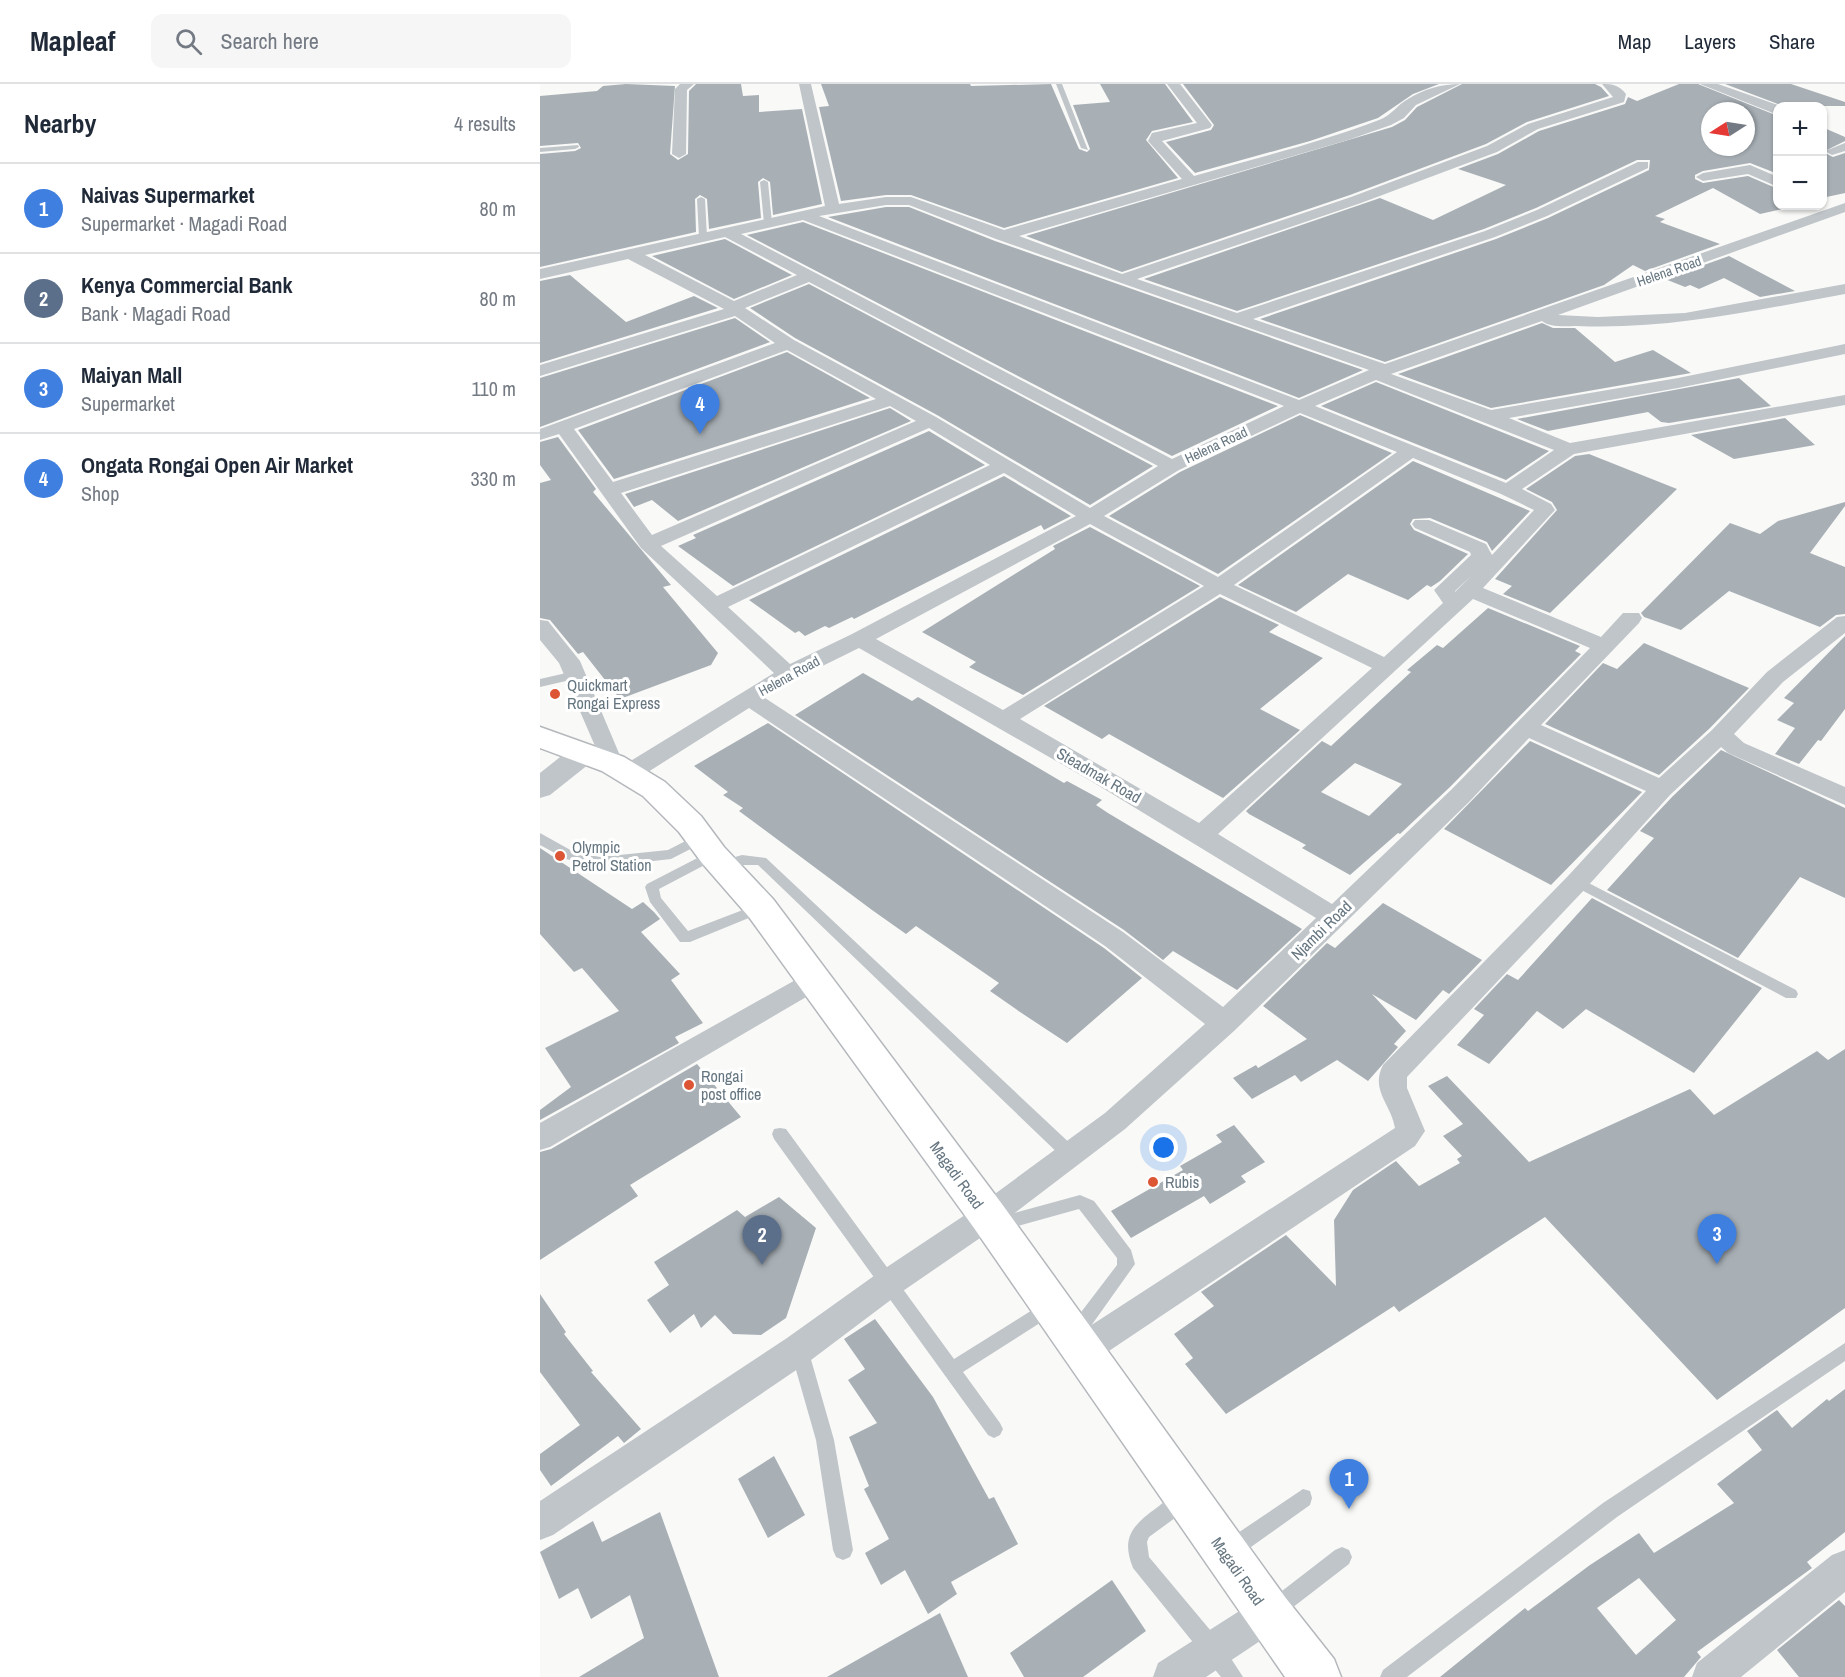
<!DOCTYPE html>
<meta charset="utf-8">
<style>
body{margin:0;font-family:"Archivo Narrow",sans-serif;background:#f6f6f7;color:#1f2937}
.controls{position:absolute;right:18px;top:18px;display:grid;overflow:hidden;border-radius:12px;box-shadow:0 2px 4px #0004}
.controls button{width:54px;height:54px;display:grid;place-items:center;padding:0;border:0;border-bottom:2px solid #e0e1e3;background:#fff;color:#1f2937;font:30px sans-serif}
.compass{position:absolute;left:1161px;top:18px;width:54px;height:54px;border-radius:50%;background:#fff;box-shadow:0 2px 4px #0004;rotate:258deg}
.you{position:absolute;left:624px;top:1064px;width:21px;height:21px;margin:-15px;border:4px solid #fff;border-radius:50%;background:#1a73e8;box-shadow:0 0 0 9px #1a73e833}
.badge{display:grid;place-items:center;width:39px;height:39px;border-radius:50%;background:#ea580c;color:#fff;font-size:20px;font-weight:700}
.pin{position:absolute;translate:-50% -50px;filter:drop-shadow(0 2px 3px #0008)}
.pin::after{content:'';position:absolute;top:32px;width:21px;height:18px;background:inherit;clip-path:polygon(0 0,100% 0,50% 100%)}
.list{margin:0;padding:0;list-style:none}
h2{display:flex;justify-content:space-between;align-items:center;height:78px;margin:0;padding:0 24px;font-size:26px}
h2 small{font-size:20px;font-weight:400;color:#747a83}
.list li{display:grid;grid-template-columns:39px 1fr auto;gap:18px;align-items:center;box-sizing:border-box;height:90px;padding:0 24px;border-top:2px solid #e0e1e3}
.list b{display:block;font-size:22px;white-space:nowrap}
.list p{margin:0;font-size:20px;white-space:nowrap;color:#747a83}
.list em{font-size:20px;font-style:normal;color:#747a83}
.icon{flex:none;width:33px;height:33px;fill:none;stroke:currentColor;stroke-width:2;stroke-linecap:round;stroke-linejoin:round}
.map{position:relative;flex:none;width:1305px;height:1593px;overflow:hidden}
header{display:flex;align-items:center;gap:36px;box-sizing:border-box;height:84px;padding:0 30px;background:#fff;border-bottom:2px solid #e0e1e3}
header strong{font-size:28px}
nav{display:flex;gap:33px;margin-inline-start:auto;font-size:21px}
.search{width:420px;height:54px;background:#f6f6f7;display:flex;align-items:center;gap:15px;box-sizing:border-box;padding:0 21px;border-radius:12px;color:#747a83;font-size:22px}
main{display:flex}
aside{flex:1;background:#fff}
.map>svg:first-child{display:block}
</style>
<header>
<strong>Mapleaf</strong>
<div class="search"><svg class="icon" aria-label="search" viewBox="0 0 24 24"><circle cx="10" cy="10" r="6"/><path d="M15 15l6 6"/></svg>Search here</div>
<nav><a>Map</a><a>Layers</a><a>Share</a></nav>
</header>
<main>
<aside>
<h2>Nearby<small>4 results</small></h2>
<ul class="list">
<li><span class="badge" style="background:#3f7fe0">1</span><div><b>Naivas Supermarket</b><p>Supermarket · Magadi Road</p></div><em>80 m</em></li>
<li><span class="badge" style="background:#5c6f8a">2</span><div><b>Kenya Commercial Bank</b><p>Bank · Magadi Road</p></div><em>80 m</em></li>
<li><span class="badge" style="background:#3f7fe0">3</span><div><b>Maiyan Mall</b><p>Supermarket</p></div><em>110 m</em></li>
<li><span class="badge" style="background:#3f7fe0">4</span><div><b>Ongata Rongai Open Air Market</b><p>Shop</p></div><em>330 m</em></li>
</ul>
</aside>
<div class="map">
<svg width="1305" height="1593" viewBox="0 0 1305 1593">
<rect width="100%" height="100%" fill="#f9f9f7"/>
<path fill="#a8b0b6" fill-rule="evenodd" d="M 86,0 L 135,2 L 130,70 L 138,76 L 148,70 L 149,7 L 156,0 L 201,0 L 203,12 L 219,11 L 219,28 L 262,25 L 282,120 L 233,131 L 230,98 L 223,94 L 218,98 L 221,134 L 169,145 L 167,115 L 160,111 L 155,115 L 156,148 L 0,183 L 0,70 L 35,67 L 41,64 L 38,59 L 0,62 L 0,12 L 57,7 L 63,2 Z
M 281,0 L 430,0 L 431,2 L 511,0 L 539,65 L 547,68 L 550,65 L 533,21 L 570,18 L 560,0 L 625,0 L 653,38 L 612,47 L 606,56 L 638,94 L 464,144 L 371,111 L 346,111 L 301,117 L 279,23 L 289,22 Z
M 643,0 L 899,0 L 873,10 L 838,34 L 770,57 L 655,89 L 626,58 L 671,46 L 674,41 Z
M 922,0 L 1055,0 L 1061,3 L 1069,12 L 987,38 L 946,60 L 810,111 L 582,188 L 486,152 L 852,43 L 865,36 L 877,23 Z
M 1139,0 L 1158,0 L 1238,32 L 1238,90 L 1210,79 L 1163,87 L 1155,91 L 1155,95 L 1163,99 L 1208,92 L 1238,105 L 1238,122 L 1255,122 L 1220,130 L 1173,104 L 1115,132 L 1125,135 L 1120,138 L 1180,160 L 1105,187 L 1093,181 L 1064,201 L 845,278 L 720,235 L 956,155 L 1008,134 L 1109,86 L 1110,76 L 1097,76 L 996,124 L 944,145 L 697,227 L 604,195 L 840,114 L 893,136 L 966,101 L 918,85 L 958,70 L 999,47 L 1085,20 L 1088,13 L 1097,17 ZM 1170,27 L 1206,27 L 1206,63 L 1170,63 Z
M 1185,0 L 1251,0 L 1305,18 L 1305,22 L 1243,22 Z
M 1282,43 L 1305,53 L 1305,57 L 1283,68 L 1293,73 L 1305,69 L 1305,109 L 1282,114 Z
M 346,123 L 369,123 L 455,157 L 823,286 L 759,314 L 288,133 Z
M 263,138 L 738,322 L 632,372 L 207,151 Z
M 185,155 L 252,191 L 194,215 L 112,172 Z
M 1189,172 L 1255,207 L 1220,213 L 1184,194 L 1159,205 L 1150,201 L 1145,203 L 1125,195 Z
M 30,191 L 86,238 L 154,212 L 178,224 L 0,279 L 0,197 Z
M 269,200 L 613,382 L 550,421 L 397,331 L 255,254 L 210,224 Z
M 195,234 L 230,258 L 0,343 L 0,294 Z
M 1002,239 L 1013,244 L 1035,244 L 1075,278 L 1113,266 L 1151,289 L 951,324 L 858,290 Z
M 247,268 L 330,314 L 74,395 L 38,346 Z
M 1199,294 L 1231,322 L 1129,339 L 1121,338 L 1108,328 L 1008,347 L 977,335 Z
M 836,298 L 1009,367 L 966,396 L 781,322 Z
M 350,324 L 371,337 L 138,437 L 112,416 L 94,423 L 85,410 Z
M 760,331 L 852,369 L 678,490 L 569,432 L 640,388 Z
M 1245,334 L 1275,361 L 1194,375 L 1151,351 Z
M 389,347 L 445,381 L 193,502 L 138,462 L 156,454 L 153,451 Z
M 18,353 L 56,405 L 53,408 L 131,501 L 123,503 L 178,569 L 171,581 L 80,615 L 43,568 L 38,570 L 10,536 L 0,534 L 0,399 L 11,396 L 0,381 L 0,358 Z
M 1049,370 L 1137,405 L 1010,529 L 963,510 L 972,502 L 955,495 L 1017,426 L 1012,418 L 986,405 L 1035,372 Z
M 873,377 L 990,427 L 952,467 L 947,458 L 890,434 L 873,435 L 870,440 L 874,446 L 928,470 L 900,497 L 891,503 L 887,501 L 868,516 L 808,490 L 756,528 L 698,501 Z
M 464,392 L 531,432 L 504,446 L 501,441 L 314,535 L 312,533 L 289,544 L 285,542 L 265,552 L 259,547 L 255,549 L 209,516 Z
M 1305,418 L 1305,422 L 1270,469 L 1305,483 L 1305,530 L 1296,531 L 1280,543 L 1189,507 L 1141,546 L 1104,533 L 1101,529 L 1190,439 L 1220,450 L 1238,437 Z
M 550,443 L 660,502 L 483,611 L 429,583 L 436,578 L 382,548 L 515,465 L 513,462 Z
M 680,513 L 739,541 L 729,548 L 783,574 L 720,625 L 760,646 L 683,714 L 569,650 L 562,655 L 504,622 Z
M 948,524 L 1040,562 L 1035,567 L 1041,570 L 910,703 L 860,750 L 858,749 L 810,791 L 762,764 L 766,761 L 709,730 L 706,727 L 782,657 L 791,662 L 871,588 L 867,586 L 897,561 L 903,564 ZM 815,679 L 862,700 L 829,732 L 781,708 Z
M 1305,552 L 1305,625 L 1281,657 L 1278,656 L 1259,680 L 1235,670 L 1255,644 L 1237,636 L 1254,619 L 1244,614 Z
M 1104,559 L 1209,604 L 1170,644 L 1119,691 L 1005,640 L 1063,579 L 1077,585 Z
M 323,589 L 372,617 L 378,613 L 524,699 L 527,697 L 562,716 L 556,721 L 568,729 L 762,845 L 697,906 L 633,867 L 623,876 L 584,846 L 255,631 Z
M 228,639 L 564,864 L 602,894 L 527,959 L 480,928 L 450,907 L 459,899 L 376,842 L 366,850 L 332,826 L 199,727 L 203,724 L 183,711 L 188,708 L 154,682 Z
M 990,657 L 1102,708 L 1011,801 L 904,745 Z
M 1181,666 L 1305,724 L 1305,814 L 1260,793 L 1198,874 L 1067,806 L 1114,754 L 1100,747 L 1132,713 Z
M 0,764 L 92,825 L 103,818 L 114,828 L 120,835 L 101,848 L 140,890 L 131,896 L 163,939 L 135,953 L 139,959 L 0,1036 L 0,1026 L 31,1003 L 5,964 L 79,927 L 42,884 L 34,888 L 0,850 Z
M 1052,814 L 1222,904 L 1154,989 L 1046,925 L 1023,945 L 997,927 L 949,980 L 917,961 L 944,931 L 934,925 L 967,890 L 978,896 Z
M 843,819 L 942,876 L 909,910 L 903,906 L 876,936 L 832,910 L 866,947 L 854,960 L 858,963 L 828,997 L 797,976 L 761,998 L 755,991 L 712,1015 L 693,994 L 716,981 L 718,984 L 767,955 L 723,922 L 787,859 L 795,864 Z
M 1305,965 L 1305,1224 L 1177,1316 L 1005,1133 L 859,1228 L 854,1222 L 686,1330 L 645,1280 L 653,1274 L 634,1250 L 674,1222 L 661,1208 L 746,1151 L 796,1202 L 794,1136 L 813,1106 L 856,1077 L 879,1102 L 920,1079 L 917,1075 L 922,1072 L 903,1052 L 923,1040 L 888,1002 L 907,992 L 989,1078 L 1150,1005 L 1174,1031 L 1277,967 L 1288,976 Z
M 157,980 L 201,1033 L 90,1101 L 98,1112 L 0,1176 L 0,1068 L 11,1065 Z
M 694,1041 L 725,1078 L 701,1092 L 706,1098 L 670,1120 L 664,1112 L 591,1154 L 571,1127 L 643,1086 L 640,1082 L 682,1058 L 676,1051 Z
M 239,1113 L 276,1144 L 246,1234 L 221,1251 L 193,1250 L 175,1231 L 161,1244 L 154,1230 L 130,1249 L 107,1216 L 129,1201 L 114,1178 L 197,1126 L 205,1133 Z
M 0,1210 L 26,1248 L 24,1250 L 53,1287 L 51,1288 L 101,1345 L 84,1359 L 78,1352 L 11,1402 L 0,1386 L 0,1370 L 40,1341 L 0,1288 Z
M 335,1235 L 393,1313 L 449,1415 L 454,1413 L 478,1460 L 411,1498 L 417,1510 L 388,1530 L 365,1486 L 341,1501 L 325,1469 L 349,1455 L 324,1405 L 329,1402 L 309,1353 L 337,1339 L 308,1296 L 325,1285 L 304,1255 Z
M 1305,1305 L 1305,1448 L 1267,1478 L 1272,1484 L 1157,1568 L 1161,1573 L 1144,1593 L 900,1593 L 985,1524 L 988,1527 L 1050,1481 L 1099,1449 L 1114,1469 L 1194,1419 L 1177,1400 L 1222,1366 L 1207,1347 L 1237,1326 L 1252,1344 L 1287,1315 L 1289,1317 ZM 1099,1494 L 1136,1536 L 1096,1571 L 1057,1524 Z
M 234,1372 L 265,1431 L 228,1454 L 198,1395 Z
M 120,1428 L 179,1593 L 39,1593 L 104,1554 L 90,1511 L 51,1535 L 38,1504 L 19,1515 L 0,1468 L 53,1437 L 62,1458 Z
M 572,1496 L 606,1547 L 543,1593 L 484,1593 L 470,1569 Z
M 1299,1516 L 1305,1522 L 1305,1593 L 1259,1593 L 1237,1566 Z
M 400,1529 L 428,1593 L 287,1593 Z"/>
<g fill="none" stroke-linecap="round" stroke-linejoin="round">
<defs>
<path id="trunk" d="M 0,643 L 84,673 L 125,698 L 161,732 L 184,763 L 233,815 L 462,1120 L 745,1513 L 794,1575 L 801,1593 L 745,1593 L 434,1144 L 209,833 L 162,779 L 139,748 L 103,712 L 62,687 L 0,664 Z"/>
</defs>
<use href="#trunk" stroke="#b4b8bc" stroke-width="3"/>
<path fill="#c0c5c9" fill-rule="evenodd" d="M 516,0 L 522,0 L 548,66 L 541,64 Z
M 38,61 L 39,63 L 35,65 L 0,68 L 0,64 Z
M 224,96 L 228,98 L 232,139 L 228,141 L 224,139 L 220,98 Z
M 161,113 L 165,115 L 167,153 L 163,155 L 159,153 L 157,115 Z
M 35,587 L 41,591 L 39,594 L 0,603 L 0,595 Z
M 0,749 L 34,768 L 60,773 L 128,766 L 161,749 L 168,754 L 166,757 L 131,775 L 60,783 L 26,775 L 0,761 Z
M 173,766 L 178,768 L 180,771 L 178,774 L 119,805 L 121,814 L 148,847 L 221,819 L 228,824 L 226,827 L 150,858 L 140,858 L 110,818 L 105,803 L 107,800 Z
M 202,771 L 226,774 L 536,1065 L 538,1070 L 536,1075 L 530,1077 L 524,1075 L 218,781 L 202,781 L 183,786 L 176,781 L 178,778 Z
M 1037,793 L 1256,906 L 1258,910 L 1256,914 L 1246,914 L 1032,801 L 1030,798 L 1032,795 Z
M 240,1044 L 246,1045 L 414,1275 L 505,1218 L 511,1215 L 517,1218 L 520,1223 L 517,1228 L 423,1288 L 460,1339 L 463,1345 L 460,1351 L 454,1354 L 448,1351 L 234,1055 L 232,1050 L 234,1045 Z
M 540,1111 L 554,1117 L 591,1166 L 595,1180 L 541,1256 L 535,1258 L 529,1256 L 526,1250 L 529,1244 L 577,1181 L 577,1174 L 539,1125 L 456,1148 L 450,1146 L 448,1141 L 450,1136 L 456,1134 Z
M 259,1257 L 265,1259 L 268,1265 L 294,1356 L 313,1466 L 310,1473 L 303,1476 L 296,1473 L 293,1466 L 276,1356 L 250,1265 L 253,1259 Z
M 1305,1259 L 1305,1277 L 1077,1433 L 867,1593 L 840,1593 L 843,1586 L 1063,1419 Z
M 763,1405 L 770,1407 L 772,1414 L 770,1421 L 697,1473 L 690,1476 L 683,1473 L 680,1466 L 683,1459 Z
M 643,1407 L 650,1409 L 652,1416 L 650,1423 L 609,1453 L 607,1458 L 609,1473 L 681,1559 L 703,1593 L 681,1593 L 593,1484 C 581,1454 592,1442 615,1425 C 624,1418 633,1411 643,1407 Z
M 802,1463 L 809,1466 L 812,1473 L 809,1480 L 739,1534 L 732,1537 L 725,1534 L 722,1527 L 725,1520 L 795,1466 Z"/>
<path fill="#c0c5c9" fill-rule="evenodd" d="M 140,0 L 154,0 L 147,6 L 146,70 L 139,74 L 132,70 L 135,5 Z
M 259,0 L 271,0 L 299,120 L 346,113 L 371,113 L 464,146 L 642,95 L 608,57 L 612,49 L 657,39 L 627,0 L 640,0 L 672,41 L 670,44 L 622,57 L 654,92 C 716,74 779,59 839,36 C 852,31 857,21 868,15 C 884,5 902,0 920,0 L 876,21 L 864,34 L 851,41 L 808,56 L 479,152 L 582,190 L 811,113 L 947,62 L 988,40 L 1073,13 L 1062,0 C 1073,0 1079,1 1086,10 L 1084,18 L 998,45 L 957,68 L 821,119 L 597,195 L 697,229 L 945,147 L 997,126 L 1098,78 L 1108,78 L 1108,84 L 1007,132 L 955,153 L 713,235 L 845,280 L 1305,119 L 1305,128 L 1018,231 L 1058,233 L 1145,229 L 1305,200 L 1305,210 C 1216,226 1128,246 1037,242 C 1026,242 1010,244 1002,237 L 851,290 L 951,326 L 1138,294 L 1305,260 L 1305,270 L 1138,304 L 969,334 L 1030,359 L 1305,311 L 1305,321 L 1034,370 L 982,405 L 1011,420 L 1015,426 L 943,504 L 1061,553 L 1083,529 L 1099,529 L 1102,534 L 1099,539 L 1001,641 L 1119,694 L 1172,646 L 1227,588 L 1297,533 L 1305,532 L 1305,549 L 1243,598 L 1194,650 L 1204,659 L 1305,703 L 1305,721 L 1188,669 L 1181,663 L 1130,711 L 1046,804 L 867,993 L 867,1004 L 885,1047 L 875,1062 L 554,1277 L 542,1281 L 530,1277 L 525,1266 L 530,1255 L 855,1044 C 851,1020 830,1006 843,981 L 1028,792 L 1106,707 L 989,654 L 930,717 L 694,947 L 585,1045 L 459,1141 L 360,1209 L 271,1276 L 13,1451 L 0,1456 L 0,1417 L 247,1254 L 338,1189 L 437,1123 L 565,1029 L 665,940 L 565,862 L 209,624 L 97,695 L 89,697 L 81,695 L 77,689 L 79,686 L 65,685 L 19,579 L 0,556 L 0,536 L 8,537 L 40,577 L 84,681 L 234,589 L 101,464 L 19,350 L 0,356 L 0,345 L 235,259 L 195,232 L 0,292 L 0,281 L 184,225 L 88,175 L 0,195 L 0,185 L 285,122 ZM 346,121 L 369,121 L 456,155 L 829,286 L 759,316 L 279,132 ZM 263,136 L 744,322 L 632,375 L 201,150 ZM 185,153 L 257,191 L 194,217 L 105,171 ZM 269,198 L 618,382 L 550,424 L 396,333 L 254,256 L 205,224 ZM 247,266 L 336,315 L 73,398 L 34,345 ZM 836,296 L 1014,366 L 966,399 L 775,322 ZM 350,322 L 376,337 L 112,451 L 81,409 ZM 760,329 L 857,368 L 678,493 L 564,432 L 639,386 ZM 389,344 L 450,381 L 177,512 L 121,462 ZM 873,374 L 961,410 L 994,426 L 952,471 L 946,460 L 889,436 L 875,436 L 872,440 L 875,444 L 930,468 L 931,471 L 894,506 L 903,519 L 844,573 L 694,501 ZM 464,389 L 536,432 L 312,550 L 250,580 L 188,523 ZM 550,440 L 664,502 L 463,626 L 336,555 ZM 931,492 L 915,508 L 915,507 ZM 680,510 L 832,584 L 659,739 L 480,635 ZM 933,515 L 1050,564 L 912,705 L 792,820 L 678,750 ZM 319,564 L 551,697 L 776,834 L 683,923 L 583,848 L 225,614 L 256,595 Z
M 1160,0 L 1178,0 L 1241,22 L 1238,22 L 1238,30 L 1233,29 Z
M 1305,59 L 1305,67 L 1292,71 L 1285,67 Z
M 1210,81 L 1238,93 L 1238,103 L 1208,90 L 1163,97 L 1156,93 L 1163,89 Z
M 275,885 L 285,888 L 289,895 L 285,902 L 10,1063 L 0,1066 L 0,1039 Z
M 1305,1466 L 1305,1508 L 1201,1593 L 1152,1593 L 1157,1579 L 1292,1471 Z
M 728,1511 L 741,1517 L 747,1530 L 741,1543 L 666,1593 L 613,1593 L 618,1579 L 715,1517 Z"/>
<path fill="#c0c5c9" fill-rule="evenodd" d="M 44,660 L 54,662 L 58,669 L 54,676 L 10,711 L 0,714 L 0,689 L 34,662 Z"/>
<use href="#trunk" fill="#fff" fill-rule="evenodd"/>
</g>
<g fill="#dc5535" stroke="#fff" stroke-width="2">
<circle cx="15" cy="610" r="6"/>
<circle cx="20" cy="772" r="6"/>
<circle cx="149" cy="1001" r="6"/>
<circle cx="613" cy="1098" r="6"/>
</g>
<g text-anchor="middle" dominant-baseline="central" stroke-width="6" stroke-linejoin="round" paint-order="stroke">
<g font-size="14" fill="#667681" stroke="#fff">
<text transform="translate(1129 187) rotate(-19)">Helena Road</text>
<text transform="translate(676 361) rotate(-25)">Helena Road</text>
<text transform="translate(249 592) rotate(-29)">Helena Road</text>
</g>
<g font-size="16" fill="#667681" stroke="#fff" text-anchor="start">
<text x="27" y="601">Quickmart<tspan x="27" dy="18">Rongai Express</tspan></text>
<text x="32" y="763">Olympic<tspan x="32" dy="18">Petrol Station</tspan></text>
<text x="161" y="992">Rongai<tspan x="161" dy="18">post office</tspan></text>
<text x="625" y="1098">Rubis</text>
</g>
<g font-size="16" fill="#667681" stroke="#fff">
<text transform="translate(559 691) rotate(30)">Steadmak Road</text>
<text transform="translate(781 846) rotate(-44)">Njambi Road</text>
<text transform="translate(417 1091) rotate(54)">Magadi Road</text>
<text transform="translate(698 1487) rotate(55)">Magadi Road</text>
</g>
</g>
</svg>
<div class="controls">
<button>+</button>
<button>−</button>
</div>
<svg class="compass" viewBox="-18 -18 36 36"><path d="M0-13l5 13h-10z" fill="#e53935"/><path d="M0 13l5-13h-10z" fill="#747a83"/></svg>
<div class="you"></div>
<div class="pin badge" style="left:809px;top:1425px;background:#3f7fe0">1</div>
<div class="pin badge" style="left:222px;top:1181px;background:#5c6f8a">2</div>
<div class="pin badge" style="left:1177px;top:1180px;background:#3f7fe0">3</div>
<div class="pin badge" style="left:160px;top:350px;background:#3f7fe0">4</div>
</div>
</main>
